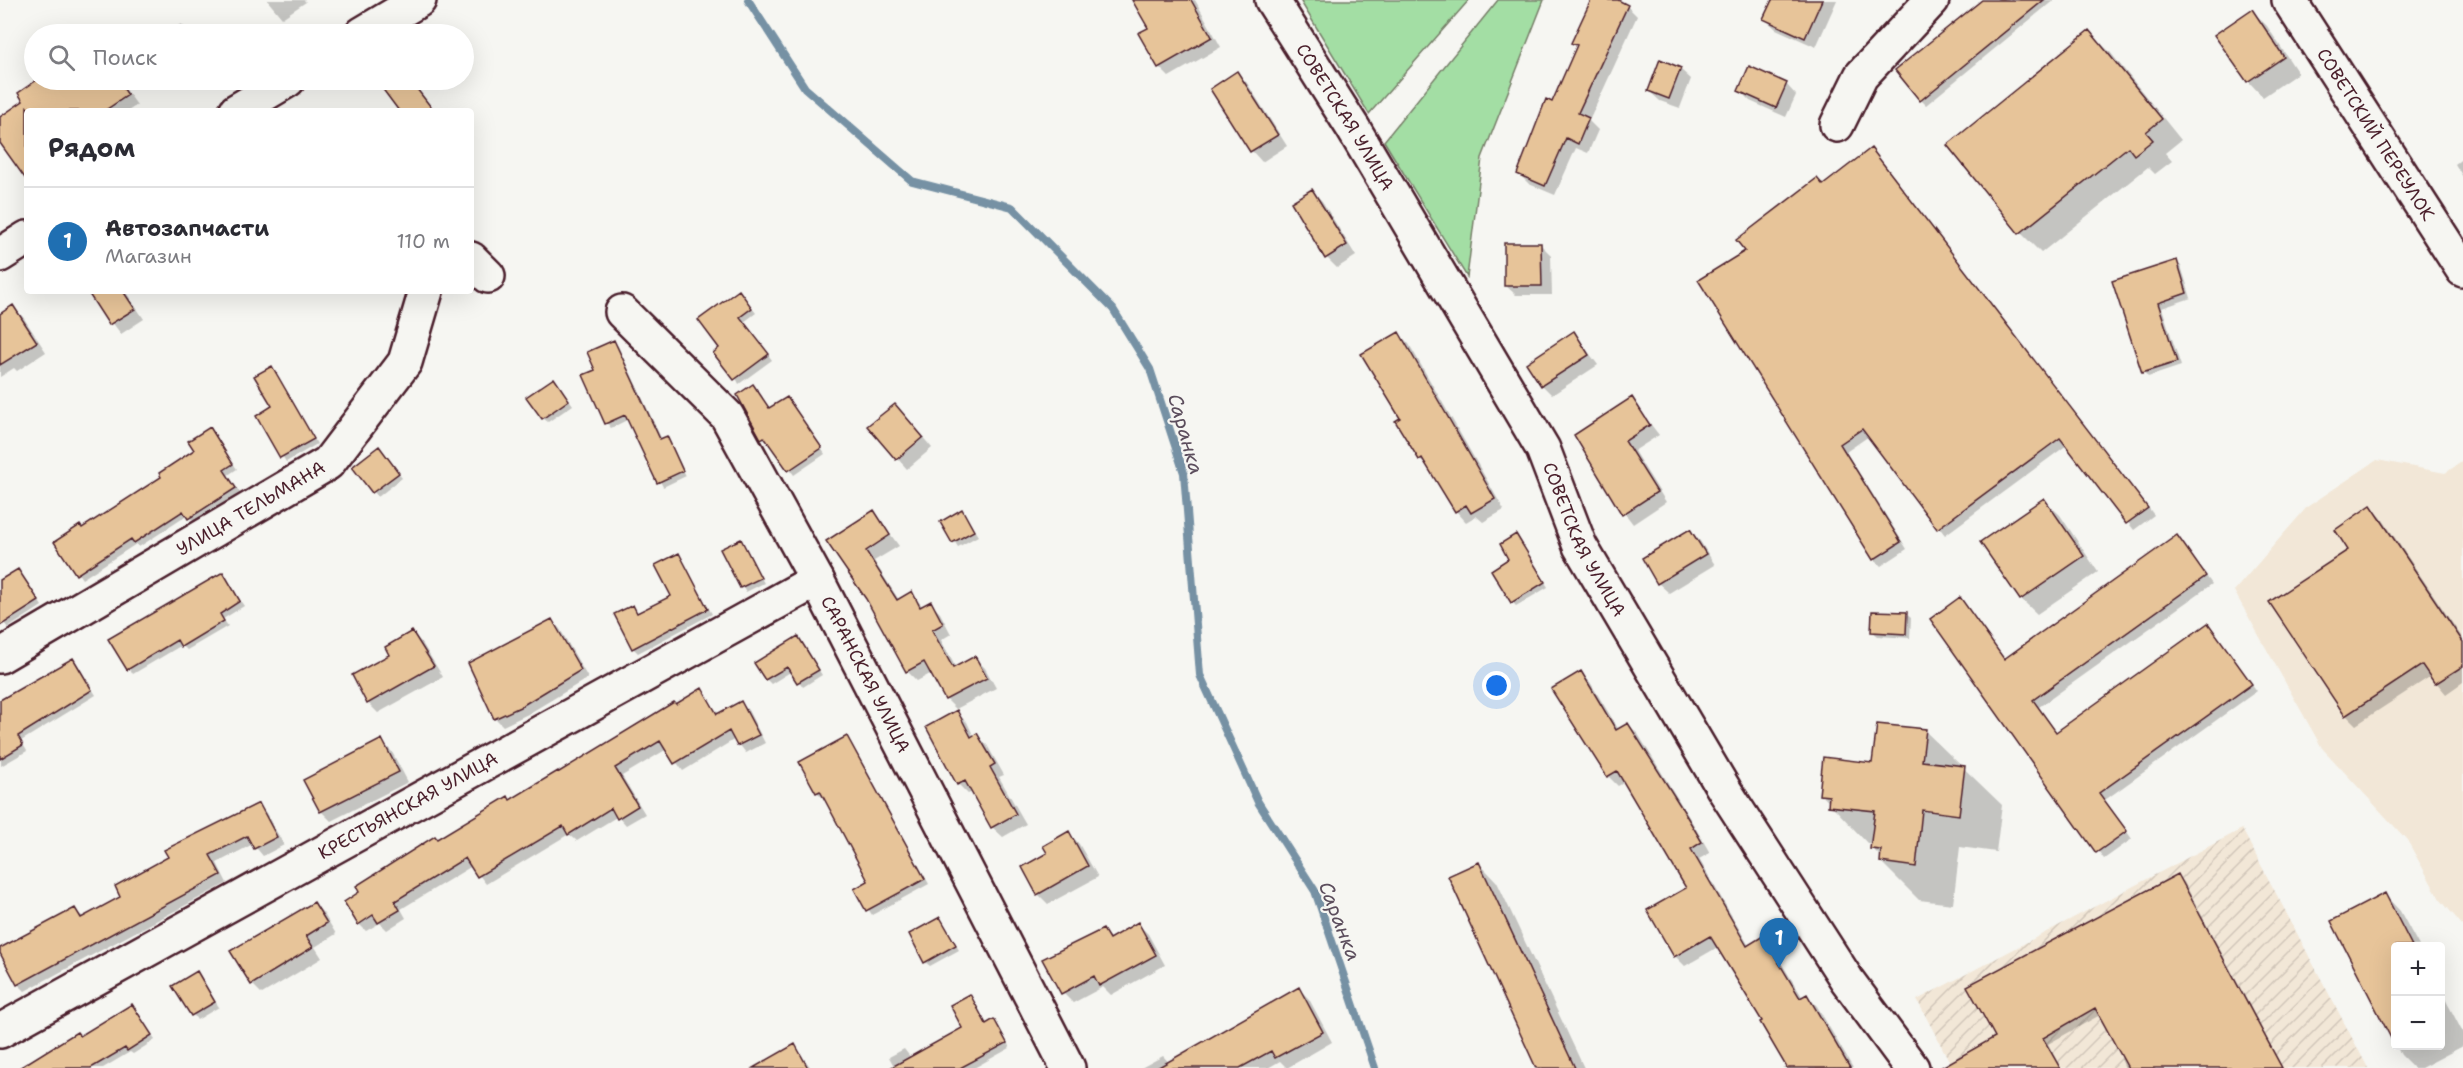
<!DOCTYPE html>
<html lang="ru">
<meta charset="utf-8">
<style>
body{margin:0;font-family:"Shantell Sans",sans-serif;background:#f2f2f3;color:#2b2b33}
.controls{position:absolute;right:18px;bottom:18px;display:grid;overflow:hidden;border-radius:6px;box-shadow:0 6px 24px #0002}
.controls button{width:54px;height:54px;display:grid;place-items:center;padding:0;border:0;border-bottom:2px solid #e1e1e2;background:#fff;color:#2b2b33;font:30px sans-serif}
.you{position:absolute;left:1497px;top:686px;width:21px;height:21px;margin:-15px;border:4px solid #fff;border-radius:50%;background:#1a73e8;box-shadow:0 0 0 9px #1a73e833}
.badge{display:grid;place-items:center;width:39px;height:39px;border-radius:50%;background:#1f6fb2;color:#fff;font-size:20px;font-weight:700}
.pin{position:absolute;translate:-50% -50px;filter:drop-shadow(0 2px 3px #0008)}
.pin::after{content:'';position:absolute;top:32px;width:21px;height:18px;background:inherit;clip-path:polygon(0 0,100% 0,50% 100%)}
.list{margin:0;padding:0;list-style:none}
h2{display:flex;justify-content:space-between;align-items:center;height:78px;margin:0;padding:0 24px;font-size:26px}
h2 small{font-size:20px;font-weight:400;color:#7c7c81}
.list li{display:grid;grid-template-columns:39px 1fr auto;gap:18px;align-items:center;box-sizing:border-box;height:108px;padding:0 24px;border-top:2px solid #e1e1e2}
.list b{display:block;font-size:22px;white-space:nowrap}
.list p{margin:0;font-size:20px;white-space:nowrap;color:#7c7c81}
.list em{font-size:20px;font-style:normal;color:#7c7c81}
.icon{flex:none;width:33px;height:33px;fill:none;stroke:currentColor;stroke-width:2;stroke-linecap:round;stroke-linejoin:round}
.map{position:relative;flex:none;width:2463px;height:1068px;overflow:hidden}
.search{position:absolute;background:#fff;box-shadow:0 6px 24px #0002;left:24px;top:24px;width:450px;height:66px;display:flex;align-items:center;gap:15px;box-sizing:border-box;padding:0 21px;border-radius:33px;color:#7c7c81;font-size:22px}
.panel{position:absolute;background:#fff;box-shadow:0 6px 24px #0002;left:24px;top:108px;width:450px;height:186px;border-radius:6px}
.map>svg:first-child{display:block}
</style>
<div class="map">
<svg width="2463" height="1068" viewBox="0 0 2463 1068">
<defs>
<pattern id="industrial-furrows" width="10" height="10" patternUnits="userSpaceOnUse" patternTransform="scale(1.5)"><rect width="10" height="10" fill="#f2e7d7"/><path d="M-1 1l2-2M0 10L10 0M9 11l2-2" fill="none" stroke="#d1c6b9"/></pattern>
</defs>
<rect width="100%" height="100%" fill="#f6f6f2"/>
<filter id="ink" filterUnits="userSpaceOnUse"><feTurbulence type="fractalNoise" baseFrequency=".0167" numOctaves="2"/><feDisplacementMap in="SourceGraphic" scale="12" xChannelSelector="R" yChannelSelector="G"/><feConvolveMatrix kernelMatrix="1 2 1 2 8 2 1 2 1" color-interpolation-filters="sRGB"/></filter>
<g filter="url(#ink)">
<path fill="#f2e7d7" d="M 2377,460 L 2445,473 L 2463,461 L 2463,926 L 2440,899 L 2407,840 L 2322,748 L 2234,591 L 2307,507 Z"/>
<path fill="url(#industrial-furrows)" d="M 2242,829 L 2368,1068 L 1953,1068 L 1917,1000 Z"/>
<path fill="#a3dea4" stroke="#767e68" stroke-width="1.5" d="M 1304,0 L 1469,0 L 1369,114 L 1301,2 Z
M 1498,0 L 1544,0 L 1482,158 L 1467,277 L 1384,141 Z"/>
<path fill="#0003" d="M 267,0 L 304,0 L 306,2 L 282,18 Z
M 1134,0 L 1195,0 L 1221,47 L 1169,77 L 1159,67 L 1150,28 Z
M 1593,0 L 1614,0 L 1627,6 L 1637,16 L 1589,121 L 1598,130 L 1588,153 L 1576,148 L 1555,195 L 1529,184 L 1519,174 L 1578,47 L 1573,43 Z
M 1774,0 L 1837,0 L 1816,47 L 1776,29 L 1765,19 Z
M 1984,0 L 2054,0 L 1926,105 L 1921,100 Z
M 2252,11 L 2267,26 L 2298,73 L 2263,97 L 2248,81 Z
M 181,24 L 192,34 L 165,34 Z
M 2089,32 L 2110,52 L 2181,140 L 2165,153 L 2172,161 L 2155,174 L 2148,167 L 2041,253 L 2021,233 L 1949,145 Z
M 1680,69 L 1691,79 L 1680,108 L 1660,101 L 1649,91 Z
M 1237,73 L 1247,83 L 1287,146 L 1262,162 L 1252,151 L 1212,89 Z
M 53,80 L 119,80 L 137,105 L 128,111 L 27,111 L 27,175 L 0,140 L 0,119 Z
M 387,80 L 411,80 L 435,111 L 401,111 L 381,84 Z
M 1786,84 L 1796,95 L 1786,117 L 1750,101 L 1740,91 Z
M 1878,157 L 2154,515 L 2134,530 L 2067,445 L 1945,535 L 1869,436 L 1846,452 L 1907,549 L 1881,566 L 1874,559 L 1747,252 Z
M 2463,158 L 2463,177 L 2455,164 Z
M 1312,191 L 1322,201 L 1356,256 L 1337,268 L 1327,258 Z
M 1541,245 L 1551,255 L 1552,295 L 1516,295 L 1505,285 Z
M 2176,262 L 2181,266 L 2191,298 L 2162,308 L 2181,366 L 2148,377 L 2144,372 L 2114,282 Z
M 101,291 L 125,291 L 144,319 L 121,334 L 93,297 Z
M 743,297 L 756,313 L 744,322 L 772,360 L 739,384 L 722,349 Z
M 13,307 L 23,317 L 46,352 L 17,371 L 14,368 L 0,377 L 0,316 Z
M 1574,333 L 1598,365 L 1552,395 L 1542,385 Z
M 1399,334 L 1409,344 L 1504,510 L 1483,522 L 1476,516 L 1466,522 L 1456,511 L 1431,469 L 1420,459 L 1402,419 Z
M 613,342 L 618,346 L 662,440 L 667,438 L 671,443 L 686,476 L 663,487 L 629,419 L 611,428 L 607,423 L 597,371 Z
M 272,368 L 317,444 L 286,462 L 258,416 L 274,407 Z
M 554,379 L 573,405 L 548,422 L 543,418 Z
M 753,386 L 770,410 L 791,404 L 825,454 L 794,475 L 769,441 L 767,442 L 762,438 Z
M 1631,399 L 1659,435 L 1634,451 L 1666,502 L 1633,524 L 1610,494 Z
M 905,416 L 932,448 L 907,469 L 869,427 Z
M 209,429 L 237,469 L 228,475 L 240,493 L 194,522 L 188,515 L 139,547 L 136,544 L 82,579 L 56,542 L 83,529 L 163,477 L 196,451 Z
M 383,453 L 402,478 L 378,497 L 354,467 Z
M 2044,500 L 2060,515 L 2098,572 L 2037,614 L 2021,599 Z
M 2371,507 L 2381,517 L 2463,639 L 2463,682 L 2446,694 L 2431,676 L 2356,725 L 2346,715 L 2350,550 Z
M 962,511 L 978,536 L 958,547 L 942,522 Z
M 874,512 L 899,546 L 874,561 L 899,600 L 911,593 L 923,607 L 930,603 L 940,613 L 951,634 L 941,640 L 956,668 L 975,658 L 985,668 L 996,688 L 956,709 L 947,700 L 932,673 L 917,681 L 907,671 L 867,599 L 828,542 Z
M 1690,531 L 1700,541 L 1715,565 L 1669,593 L 1658,583 Z
M 1516,536 L 1548,587 L 1516,606 L 1512,602 L 1510,560 Z
M 2177,537 L 2212,584 L 2039,707 L 2057,733 L 2208,625 L 2257,691 L 2105,800 L 2132,839 L 2104,859 L 1932,619 L 1960,599 L 2005,660 Z
M 740,541 L 764,583 L 746,592 L 722,550 Z
M 679,555 L 712,614 L 638,653 L 633,648 L 632,607 L 638,614 L 673,596 Z
M 222,574 L 244,606 L 223,619 L 228,626 L 187,650 L 182,645 L 133,674 L 110,639 Z
M 22,575 L 42,606 L 8,628 L 0,618 L 0,582 Z
M 1906,614 L 1911,618 L 1910,638 L 1878,636 L 1873,632 Z
M 552,621 L 560,629 L 588,678 L 528,714 L 503,726 L 495,718 Z
M 412,633 L 422,643 L 443,677 L 378,713 L 368,703 L 391,656 Z
M 798,638 L 822,675 L 803,687 L 792,671 L 771,684 L 766,679 Z
M 73,660 L 96,695 L 21,741 L 27,751 L 1,766 L 0,699 Z
M 1580,672 L 1590,682 L 1619,730 L 1628,724 L 1638,734 L 1692,822 L 1710,853 L 1699,859 L 1749,946 L 1763,938 L 1772,948 L 1803,998 L 1807,996 L 1817,1006 L 1853,1068 L 1782,1068 L 1787,1065 L 1764,1021 L 1718,947 L 1685,966 L 1675,956 L 1688,888 L 1625,782 L 1618,786 L 1608,776 Z
M 701,690 L 719,714 L 741,703 L 748,710 L 765,743 L 746,753 L 735,739 L 683,771 L 667,749 L 622,776 L 645,814 L 626,825 L 618,816 L 577,841 L 569,834 L 486,884 L 472,866 L 401,909 L 406,918 L 387,930 L 380,923 L 366,931 L 359,924 L 437,840 L 559,774 Z
M 956,712 L 967,722 L 974,737 L 977,735 L 987,745 L 1004,775 L 999,777 L 1026,824 L 1003,837 L 992,827 L 973,792 L 968,794 L 958,784 Z
M 1925,731 L 2002,805 L 1996,852 L 1960,847 L 1953,904 L 1919,900 L 1881,862 L 1882,858 L 1872,848 L 1872,843 L 1867,843 L 1821,794 Z
M 847,738 L 929,884 L 872,915 L 856,890 L 870,882 L 824,796 L 822,797 L 817,792 Z
M 382,741 L 392,752 L 408,782 L 331,821 L 321,811 Z
M 259,805 L 266,813 L 284,845 L 263,856 L 253,844 L 217,863 L 227,883 L 25,991 L 18,984 L 0,950 L 75,910 L 83,917 L 123,898 Z
M 1069,833 L 1079,844 L 1098,877 L 1048,904 L 1038,894 L 1049,854 Z
M 1479,863 L 1497,882 L 1584,1068 L 1538,1068 Z
M 2178,876 L 2184,882 L 2283,1068 L 2125,1068 L 2121,1059 L 2124,1058 L 2100,1015 L 2048,1044 L 2061,1068 L 1963,1068 Z
M 2385,895 L 2400,911 L 2419,946 L 2396,946 Z
M 314,903 L 324,914 L 336,934 L 315,947 L 322,958 L 262,994 L 252,984 Z
M 940,919 L 959,950 L 930,966 L 925,962 Z
M 1138,924 L 1148,934 L 1165,965 L 1111,995 L 1103,987 L 1073,1003 L 1063,993 L 1103,931 L 1111,939 Z
M 196,973 L 219,1007 L 197,1020 L 174,986 Z
M 1298,988 L 1309,999 L 1332,1042 L 1287,1068 L 1280,1061 L 1268,1068 L 1187,1068 Z
M 2440,989 L 2463,1033 L 2463,1046 L 2421,1068 L 2414,1068 L 2401,1055 L 2396,1046 L 2440,1046 Z
M 969,996 L 987,1025 L 994,1021 L 999,1026 L 1010,1048 L 974,1068 L 890,1068 L 894,1066 L 889,1057 L 904,1049 L 911,1058 L 964,1029 Z
M 132,1006 L 155,1040 L 133,1054 L 130,1052 L 103,1068 L 22,1068 Z
M 795,1046 L 811,1068 L 756,1068 Z
M 1163,1056 L 1174,1068 L 1141,1068 Z"/>
<g fill="none" stroke-linecap="round" stroke-linejoin="round">
<path stroke="#7691a4" stroke-width="8" d="M 748,0 L 805,88 L 912,181 L 1012,207 L 1113,309 L 1150,369 L 1184,473 L 1200,675 L 1258,802 L 1315,891 L 1375,1068"/>
</g>
<path fill="#e7c499" stroke="#4a1f2b" stroke-width="1.5" d="M 1132,0 L 1191,0 L 1212,37 L 1158,68 L 1138,33 L 1148,28 Z
M 1591,0 L 1618,0 L 1628,5 L 1578,113 L 1589,118 L 1578,144 L 1566,138 L 1545,186 L 1517,174 L 1546,99 L 1552,102 L 1577,45 L 1571,43 Z
M 1772,0 L 1822,0 L 1805,38 L 1763,19 Z
M 1982,0 L 2044,0 L 1920,101 L 1895,70 Z
M 2252,9 L 2284,57 L 2247,82 L 2214,35 Z
M 2089,30 L 2162,119 L 2146,132 L 2153,140 L 2134,155 L 2128,147 L 2019,234 L 1947,145 Z
M 1660,59 L 1681,68 L 1669,99 L 1648,91 Z
M 1749,66 L 1787,83 L 1776,108 L 1738,91 Z
M 1237,71 L 1278,135 L 1250,152 L 1210,89 Z
M 37,80 L 118,80 L 128,95 L 104,111 L 30,111 L 27,107 L 27,181 L 0,143 L 0,117 L 23,101 L 18,93 Z
M 376,80 L 410,80 L 434,111 L 399,111 Z
M 1871,148 L 2148,508 L 2126,524 L 2060,438 L 1937,529 L 1862,429 L 1840,444 L 1901,542 L 1873,560 L 1698,280 L 1745,251 L 1736,240 L 1817,178 L 1823,185 Z
M 1312,189 L 1347,245 L 1325,259 L 1291,202 Z
M 1504,243 L 1541,243 L 1542,286 L 1504,286 Z
M 2177,260 L 2187,293 L 2158,303 L 2177,362 L 2142,373 L 2112,281 Z
M 739,290 L 752,308 L 740,317 L 769,354 L 734,380 L 713,353 L 719,348 L 698,320 Z
M 87,291 L 123,291 L 135,309 L 109,325 Z
M 13,305 L 37,342 L 0,365 L 0,314 Z
M 1574,331 L 1589,355 L 1541,386 L 1526,363 Z
M 1399,332 L 1495,499 L 1471,513 L 1466,505 L 1455,512 L 1422,458 L 1419,460 L 1395,421 L 1400,418 L 1361,354 Z
M 614,340 L 660,439 L 667,436 L 683,471 L 657,483 L 625,415 L 605,424 L 583,375 L 595,370 L 587,352 Z
M 272,366 L 314,439 L 280,458 L 256,416 L 272,406 L 254,376 Z
M 554,378 L 569,400 L 542,419 L 526,397 Z
M 753,384 L 769,408 L 787,397 L 822,448 L 788,471 L 764,437 L 761,439 L 737,395 Z
M 1632,397 L 1650,425 L 1625,441 L 1657,492 L 1622,515 L 1574,435 Z
M 895,404 L 923,437 L 896,460 L 867,426 Z
M 210,427 L 233,464 L 224,470 L 236,488 L 188,519 L 183,511 L 134,543 L 131,539 L 76,575 L 54,542 L 80,525 L 82,528 L 161,477 L 159,473 L 194,450 L 188,441 Z
M 379,446 L 399,473 L 372,493 L 352,467 Z
M 2044,498 L 2084,556 L 2020,600 L 1980,542 Z
M 2371,505 L 2463,642 L 2463,666 L 2435,684 L 2422,665 L 2345,716 L 2269,602 L 2348,550 L 2335,530 Z
M 962,509 L 974,531 L 952,543 L 940,522 Z
M 874,510 L 890,535 L 866,551 L 897,600 L 912,591 L 920,607 L 931,601 L 943,624 L 932,630 L 953,668 L 975,656 L 987,678 L 945,700 L 924,662 L 906,672 L 866,599 L 826,541 Z
M 1690,529 L 1706,554 L 1657,584 L 1642,558 Z
M 1516,534 L 1545,582 L 1511,603 L 1491,570 L 1508,559 L 1500,544 Z
M 2177,535 L 2206,576 L 2033,700 L 2056,732 L 2208,623 L 2252,684 L 2099,793 L 2127,831 L 2096,853 L 1930,619 L 1960,597 L 2004,659 Z
M 741,539 L 761,578 L 740,588 L 720,549 Z
M 679,553 L 708,609 L 632,649 L 614,614 L 633,605 L 637,613 L 671,596 L 655,565 Z
M 18,569 L 39,601 L 0,626 L 0,580 Z
M 223,572 L 240,601 L 220,614 L 224,621 L 181,647 L 177,640 L 127,670 L 108,639 Z
M 1872,611 L 1907,612 L 1906,634 L 1871,632 Z
M 552,619 L 581,670 L 520,707 L 494,719 L 468,663 Z
M 412,631 L 434,666 L 367,704 L 352,675 L 389,655 L 385,647 Z
M 798,636 L 819,670 L 797,683 L 787,667 L 765,680 L 754,663 Z
M 73,658 L 92,690 L 18,736 L 23,745 L 0,759 L 0,700 Z
M 1581,671 L 1616,730 L 1628,723 L 1683,810 L 1702,842 L 1691,849 L 1747,946 L 1763,936 L 1800,998 L 1807,994 L 1850,1068 L 1787,1068 L 1760,1022 L 1762,1021 L 1710,936 L 1674,957 L 1647,910 L 1686,888 L 1617,771 L 1607,777 L 1551,689 Z
M 702,688 L 717,714 L 741,701 L 759,735 L 737,746 L 729,731 L 674,764 L 660,741 L 615,768 L 638,806 L 617,819 L 611,808 L 568,835 L 563,826 L 477,877 L 465,858 L 395,901 L 400,910 L 378,923 L 373,915 L 358,925 L 344,902 L 359,892 L 356,886 L 435,836 L 437,839 L 508,796 L 510,800 L 558,771 L 559,772 L 674,702 L 676,704 Z
M 957,710 L 971,737 L 977,733 L 995,764 L 990,767 L 1016,814 L 991,828 L 965,781 L 957,785 L 926,727 Z
M 1877,724 L 1926,729 L 1922,761 L 1965,766 L 1959,815 L 1922,810 L 1916,867 L 1880,862 L 1881,850 L 1870,849 L 1875,811 L 1828,806 L 1829,796 L 1819,795 L 1823,757 L 1872,763 Z
M 847,736 L 925,879 L 866,911 L 854,889 L 868,881 L 820,791 L 816,793 L 799,762 Z
M 382,739 L 399,772 L 320,812 L 303,780 Z
M 259,803 L 277,837 L 254,849 L 247,836 L 210,855 L 221,875 L 17,985 L 0,953 L 0,948 L 75,908 L 81,918 L 120,897 L 115,886 L 168,857 L 164,850 Z
M 1069,831 L 1088,866 L 1037,895 L 1022,867 L 1047,853 L 1043,846 Z
M 1479,862 L 1575,1068 L 1536,1068 L 1448,876 Z
M 2178,874 L 2282,1068 L 2128,1068 L 2095,1008 L 2043,1038 L 2060,1068 L 1940,1068 L 1995,1037 L 1967,986 Z
M 2385,893 L 2412,946 L 2396,946 L 2396,1048 L 2331,921 Z
M 314,902 L 327,923 L 306,936 L 313,947 L 251,985 L 230,951 Z
M 940,917 L 956,945 L 924,963 L 909,934 Z
M 1138,922 L 1156,955 L 1099,986 L 1094,976 L 1061,994 L 1042,959 L 1103,929 L 1109,939 Z
M 197,971 L 215,1002 L 191,1016 L 172,986 Z
M 1299,987 L 1323,1032 L 1275,1058 L 1271,1051 L 1240,1068 L 1157,1068 Z
M 970,994 L 986,1024 L 994,1019 L 1007,1043 L 960,1068 L 890,1068 L 962,1028 L 950,1005 Z
M 132,1004 L 152,1035 L 127,1051 L 125,1048 L 91,1068 L 19,1068 L 77,1032 L 80,1036 Z
M 795,1044 L 808,1068 L 753,1068 Z"/>
<g fill="none" stroke-linecap="round" stroke-linejoin="round">
<defs>
<g id="minor">
<path id="s1" d="M 1272,0 L 1353,128 L 1543,449 L 1580,546 L 1725,791 L 1847,980 L 1912,1068"/>
<path id="s2" d="M 2289,0 L 2463,270"/>
<path d="M 1837,125 L 1861,76 L 1932,0"/>
<path d="M 471,259 L 488,276"/>
<path id="s3" d="M 622,312 L 727,416 L 817,580 L 1068,1068"/>
<path id="s4" d="M 0,656 L 328,463 L 405,362 L 426,291"/>
<path id="s5" d="M 0,1031 L 817,580"/>
</g>
<path id="major" d="M 362,34 L 419,0
M 236,111 L 288,80
M 0,255 L 27,238"/>
</defs>
<use href="#minor" stroke="#4a1f2b" stroke-width="38"/>
<use href="#major" stroke="#4a1f2b" stroke-width="38"/>
<use href="#minor" stroke="#f6f6f2" stroke-width="33"/>
<use href="#major" stroke="#f6f6f2" stroke-width="33"/>
</g>
</g>
<g text-anchor="middle" dominant-baseline="central" stroke-width="4.5" stroke-linejoin="round" paint-order="stroke">
<g font-size="18" fill="#4a1f2b" stroke="#f6f6f2">
<text stroke="none"><textPath href="#s1" startOffset="138">СОВЕТСКАЯ УЛИЦА</textPath></text>
<text stroke="none"><textPath href="#s2" startOffset="160">СОВЕТСКИЙ ПЕРЕУЛОК</textPath></text>
<text stroke="none"><textPath href="#s4" startOffset="291">УЛИЦА ТЕЛЬМАНА</textPath></text>
<text stroke="none"><textPath href="#s1" startOffset="624">СОВЕТСКАЯ УЛИЦА</textPath></text>
<text stroke="none"><textPath href="#s3" startOffset="441">САРАНСКАЯ УЛИЦА</textPath></text>
<text stroke="none"><textPath href="#s5" startOffset="466">КРЕСТЬЯНСКАЯ УЛИЦА</textPath></text>
</g>
<g font-size="20" font-style="italic" fill="#5c4e5d" stroke="#f6f6f2">
<text transform="translate(1186 434) rotate(74)">Саранка</text>
<text transform="translate(1340 921) rotate(69)">Саранка</text>
</g>
</g>
</svg>
<div class="controls">
<button>+</button>
<button>−</button>
</div>
<div class="you"></div>
<div class="pin badge" style="left:1779px;top:968px">1</div>
<div class="search"><svg class="icon" aria-label="search" viewBox="0 0 24 24"><circle cx="10" cy="10" r="6"/><path d="M15 15l6 6"/></svg>Поиск</div>
<section class="panel">
<h2>Рядом<small></small></h2>
<ul class="list">
<li><span class="badge">1</span><div><b>Автозапчасти</b><p>Магазин</p></div><em>110 m</em></li>
</ul>
</section>
</div>
